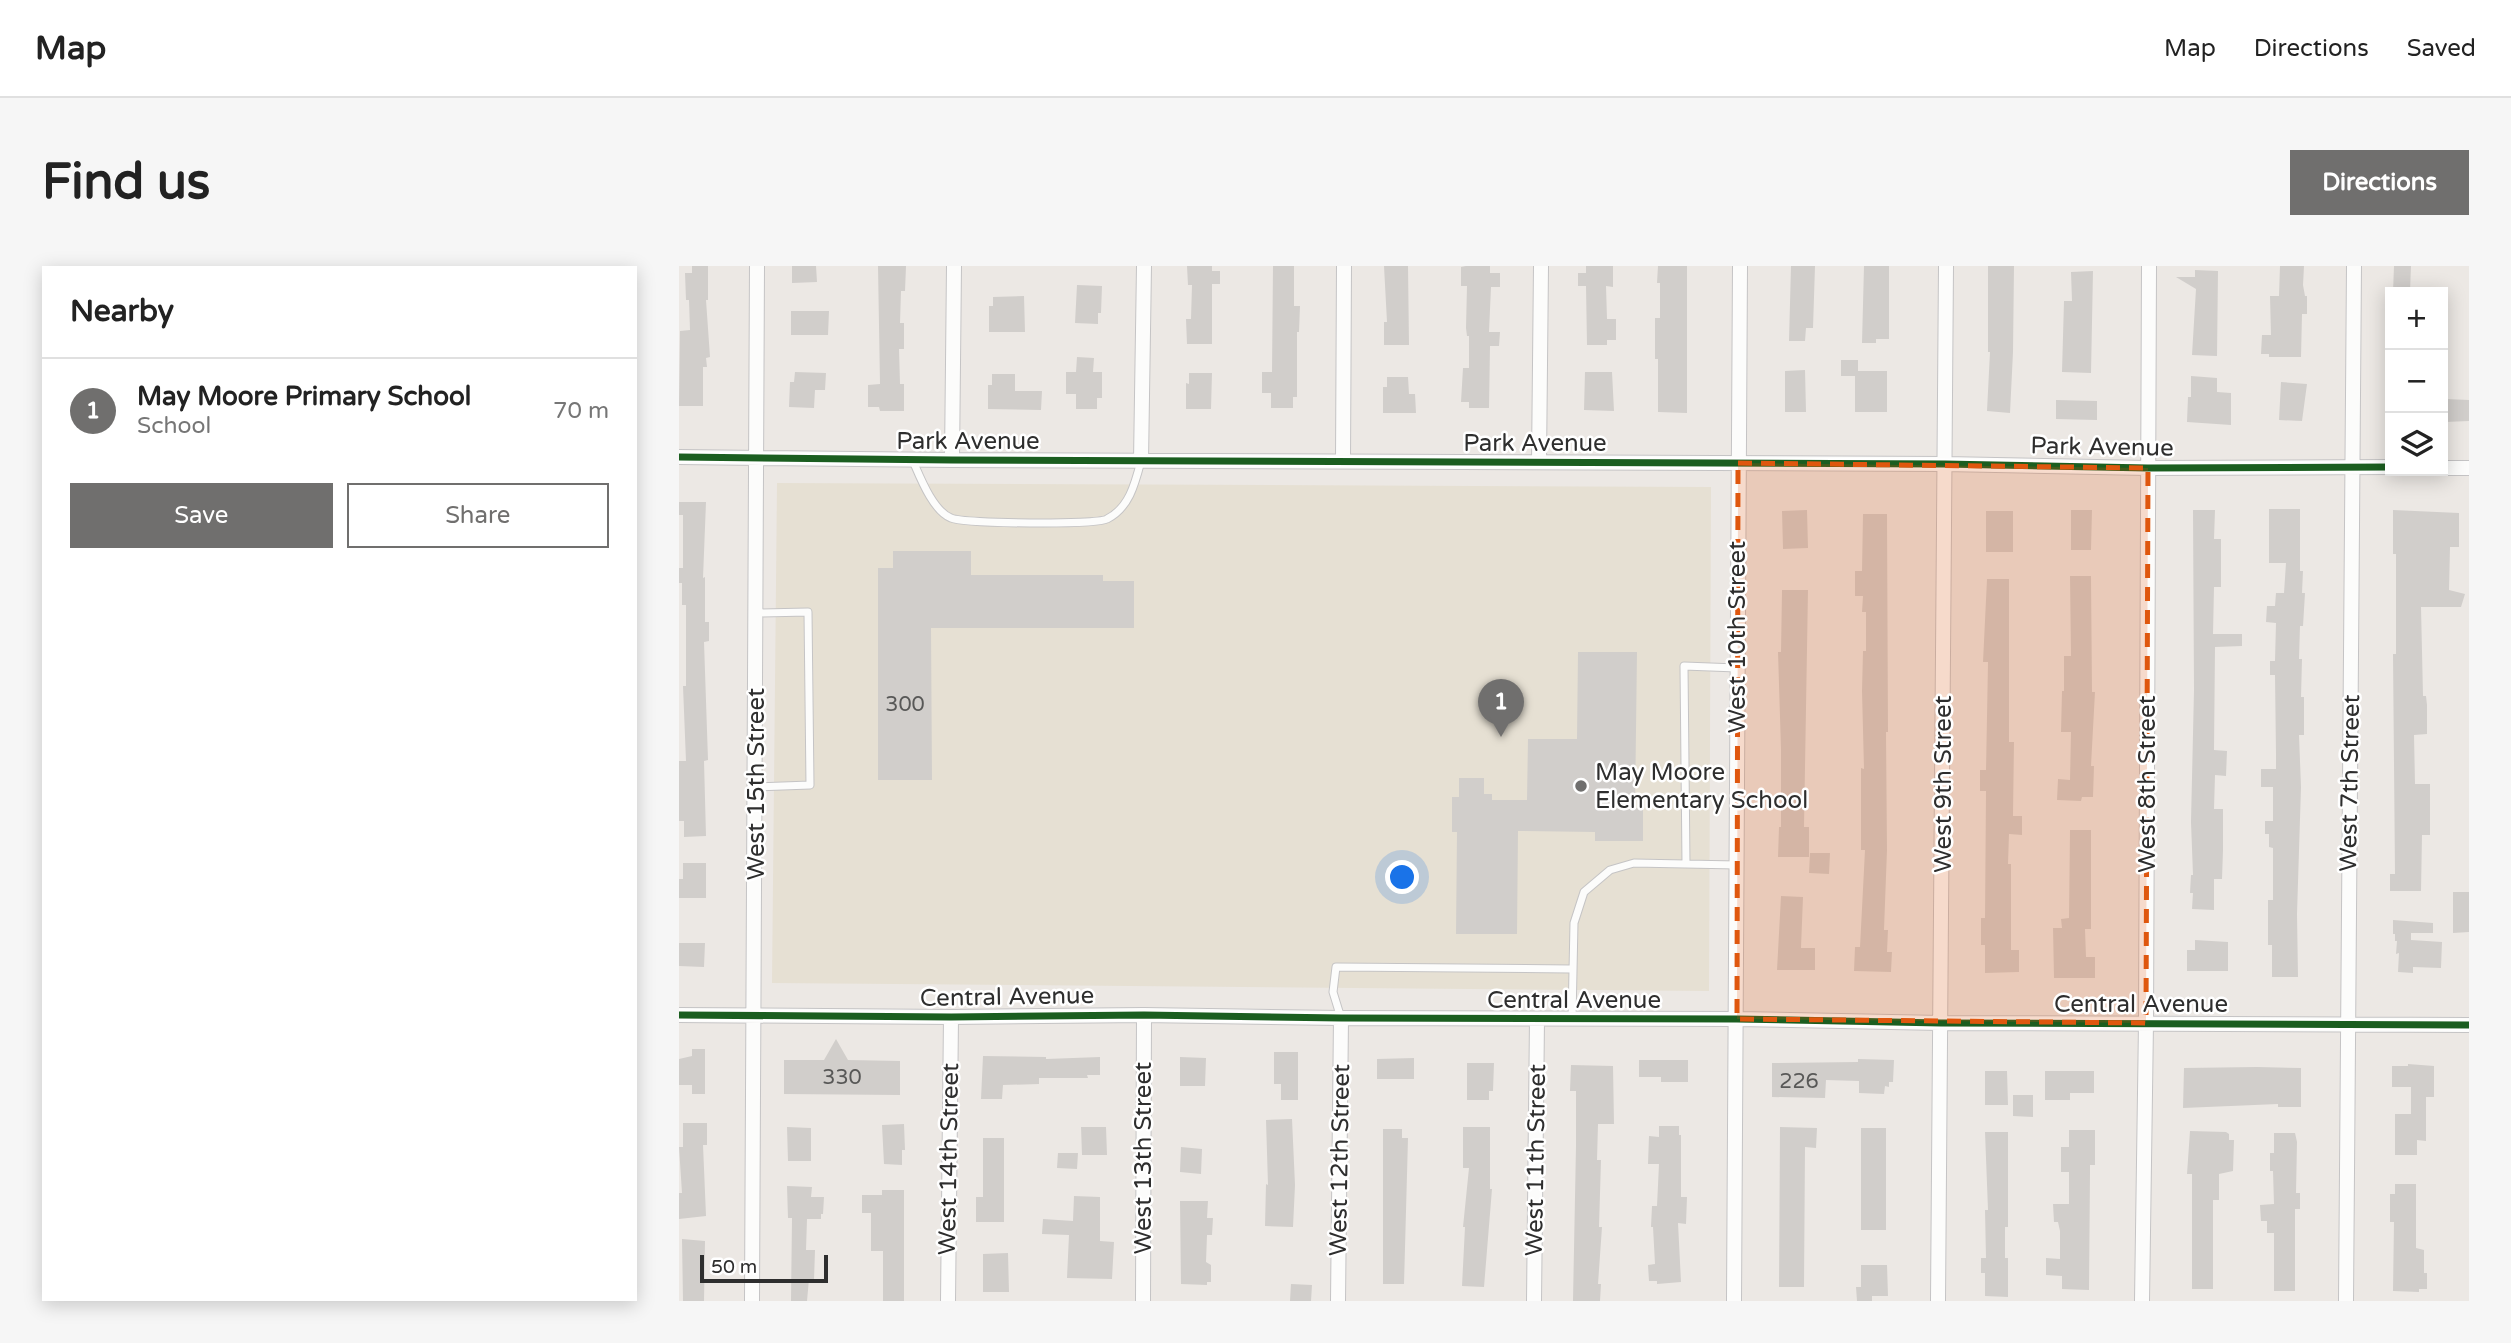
<!DOCTYPE html>
<meta charset="utf-8">
<style>
body{margin:0;font-family:"Varela Round",sans-serif;background:#f6f6f6;color:#222}
.controls{position:absolute;right:21px;top:21px;display:grid;overflow:hidden;border-radius:0px;box-shadow:0 4px 18px #0003}
.controls button{width:63px;height:63px;display:grid;place-items:center;padding:0;border:0;border-bottom:2px solid #e0e0e0;background:#fff;color:#222;font:35px sans-serif}
.scale{position:absolute;left:21px;bottom:18px;width:128px;box-sizing:border-box;padding-left:7px;border:4px solid #2e2e2e;border-top:0;font-size:19px;line-height:24px;white-space:nowrap;color:#2e2e2e;-webkit-text-stroke:5px #fff;paint-order:stroke}
.you{position:absolute;left:724px;top:612px;width:24px;height:24px;margin:-18px;border:5px solid #fff;border-radius:50%;background:#1a73e8;box-shadow:0 0 0 10px #1a73e833}
.badge{display:grid;place-items:center;width:46px;height:46px;border-radius:50%;background:#706f6e;color:#fff;font-size:23px;font-weight:700}
.pin{position:absolute;translate:-50% -58px;filter:drop-shadow(0 2px 4px #0008)}
.pin::after{content:'';position:absolute;top:37px;width:24px;height:21px;background:inherit;clip-path:polygon(0 0,100% 0,50% 100%)}
.list{margin:0;padding:0;list-style:none}
h2{display:flex;justify-content:space-between;align-items:center;height:91px;margin:0;padding:0 28px;font-size:30px}
h2 small{font-size:23px;font-weight:400;color:#767676}
.list li{display:grid;grid-template-columns:46px 1fr auto;gap:21px;align-items:center;box-sizing:border-box;height:105px;padding:0 28px;border-top:2px solid #e0e0e0}
.list b{display:block;font-size:26px;white-space:nowrap}
.list p{margin:0;font-size:23px;white-space:nowrap;color:#767676}
.list em{font-size:23px;font-style:normal;color:#767676}
.actions{display:flex;gap:14px;padding:21px 28px}
.actions a{flex:1;padding:16px 0;border:2px solid #706f6e;border-radius:0px;text-align:center;font-size:24px;color:#706f6e}
.actions .main{background:#706f6e;color:#fff}
.icon{flex:none;width:38px;height:38px;fill:none;stroke:currentColor;stroke-width:2;stroke-linecap:round;stroke-linejoin:round}
.map{position:relative;flex:none;width:1790px;height:1035px;overflow:hidden;border-radius:0px}
header{display:flex;align-items:center;gap:42px;box-sizing:border-box;height:98px;padding:0 35px;background:#fff;border-bottom:2px solid #e0e0e0}
header strong{font-size:33px}
nav{display:flex;gap:38px;margin-inline-start:auto;font-size:24px}
.intro{display:flex;align-items:center;justify-content:space-between;box-sizing:border-box;height:168px;padding:0 42px}
h1{margin:0;font-size:49px}
.button{padding:18px 32px;border-radius:0px;background:#706f6e;color:#fff;font-size:24px;font-weight:700}
main{display:flex;gap:42px;padding:0 42px}
aside{flex:1;background:#fff;border-radius:0px;box-shadow:0 4px 18px #0003}
.map>svg:first-child{display:block}
</style>
<header>
<strong>Map</strong>
<nav><a>Map</a><a>Directions</a><a>Saved</a></nav>
</header>
<div class="intro"><h1>Find us</h1><a class="button">Directions</a></div>
<main>
<aside>
<h2>Nearby<small></small></h2>
<ul class="list">
<li><span class="badge">1</span><div><b>May Moore Primary School</b><p>School</p></div><em>70 m</em></li>
</ul>
<div class="actions"><a class="main">Save</a><a>Share</a></div>
</aside>
<div class="map">
<svg width="1790" height="1035" viewBox="0 0 1790 1035">
<rect width="100%" height="100%" fill="#ece8e4"/>
<path fill="#e6e0d3" d="M 98,217 L 1032,221 L 1030,725 L 93,717 Z"/>
<path fill="#d1cecb" d="M 13,0 L 29,0 L 29,34 L 27,34 L 31,91 L 27,92 L 28,101 L 24,101 L 24,140 L 0,140 L 1,65 L 11,64 L 10,34 L 7,34 L 6,7 L 13,7 Z
M 113,0 L 137,0 L 138,16 L 113,17 Z
M 199,0 L 227,0 L 226,25 L 222,25 L 221,57 L 225,57 L 225,83 L 220,83 L 221,118 L 225,118 L 225,145 L 201,145 L 200,141 L 189,141 L 189,119 L 201,118 Z
M 508,0 L 533,0 L 533,5 L 541,5 L 541,18 L 533,18 L 533,78 L 508,78 L 507,53 L 512,53 L 513,19 L 509,19 Z
M 594,0 L 615,0 L 615,40 L 621,40 L 620,66 L 618,66 L 618,131 L 614,131 L 614,142 L 592,142 L 592,127 L 583,127 L 583,106 L 593,106 Z
M 705,0 L 729,0 L 730,79 L 705,79 L 705,56 L 708,56 Z
M 787,0 L 811,0 L 811,7 L 821,7 L 821,21 L 812,21 L 810,66 L 821,66 L 820,80 L 811,80 L 810,142 L 790,142 L 790,136 L 782,136 L 784,102 L 790,102 L 790,70 L 788,70 L 787,62 L 788,20 L 782,20 L 782,1 Z
M 907,0 L 934,0 L 934,21 L 927,20 L 928,53 L 937,53 L 937,74 L 928,74 L 928,79 L 908,79 L 907,20 L 899,20 L 899,7 L 907,7 Z
M 979,0 L 1008,0 L 1008,147 L 979,146 L 979,93 L 976,93 L 976,52 L 981,52 L 981,17 L 978,17 Z
M 1112,0 L 1136,0 L 1134,62 L 1127,62 L 1126,75 L 1110,75 Z
M 1185,0 L 1210,0 L 1210,73 L 1197,73 L 1197,77 L 1183,77 Z
M 1309,0 L 1335,0 L 1334,86 L 1331,147 L 1308,145 L 1311,86 L 1309,86 Z
M 1601,0 L 1625,0 L 1624,19 L 1626,30 L 1628,30 L 1628,48 L 1623,48 L 1622,91 L 1590,91 L 1590,88 L 1582,88 L 1583,69 L 1592,69 L 1591,30 L 1600,30 Z
M 1715,0 L 1732,0 L 1731,26 L 1714,26 Z
M 1516,4 L 1539,5 L 1538,90 L 1513,89 L 1517,23 L 1497,11 L 1516,11 Z
M 1414,5 L 1412,107 L 1383,106 L 1385,35 L 1393,35 L 1392,6 Z
M 398,19 L 423,20 L 422,47 L 419,47 L 419,58 L 396,57 Z
M 345,30 L 346,66 L 310,66 L 310,40 L 314,40 L 314,31 Z
M 112,45 L 150,45 L 149,69 L 112,69 Z
M 398,91 L 415,92 L 414,106 L 423,106 L 423,132 L 418,132 L 418,143 L 397,143 L 397,128 L 387,128 L 387,106 L 397,106 Z
M 1162,94 L 1179,94 L 1179,105 L 1208,105 L 1208,146 L 1176,146 L 1176,110 L 1162,110 Z
M 1126,104 L 1127,146 L 1106,146 L 1106,105 Z
M 116,106 L 147,107 L 146,124 L 136,124 L 135,142 L 110,141 L 111,116 L 115,116 Z
M 906,106 L 933,106 L 935,145 L 905,144 Z
M 510,107 L 533,107 L 532,143 L 507,143 L 507,117 L 510,118 Z
M 313,108 L 336,108 L 336,125 L 363,125 L 362,144 L 309,143 L 309,119 L 313,119 Z
M 1512,110 L 1538,112 L 1538,126 L 1552,127 L 1552,159 L 1508,156 L 1509,131 L 1512,131 Z
M 708,111 L 729,111 L 730,128 L 736,128 L 737,147 L 704,147 L 704,121 L 708,121 Z
M 1602,116 L 1628,118 L 1623,155 L 1600,154 Z
M 1767,133 L 1790,134 L 1790,155 L 1766,156 Z
M 1377,134 L 1418,135 L 1418,154 L 1377,153 Z
M 0,236 L 27,236 L 24,312 L 26,311 L 26,356 L 30,356 L 30,375 L 25,376 L 29,494 L 25,495 L 27,570 L 5,571 L 5,555 L 0,555 L 0,495 L 7,495 L 4,420 L 7,420 L 7,339 L 3,339 L 3,317 L 0,317 L 0,302 L 4,302 L 4,249 L 0,249 Z
M 1590,243 L 1621,243 L 1621,305 L 1624,305 L 1623,327 L 1626,327 L 1624,360 L 1621,360 L 1620,393 L 1623,393 L 1622,431 L 1625,431 L 1625,469 L 1620,469 L 1622,521 L 1618,648 L 1619,711 L 1593,711 L 1593,679 L 1589,679 L 1589,634 L 1594,634 L 1594,582 L 1590,581 L 1590,568 L 1586,568 L 1586,555 L 1594,555 L 1594,521 L 1582,521 L 1582,503 L 1597,503 L 1597,488 L 1596,409 L 1591,409 L 1591,395 L 1596,395 L 1597,357 L 1587,356 L 1588,340 L 1596,340 L 1597,327 L 1605,327 L 1607,297 L 1590,297 Z
M 1128,244 L 1129,282 L 1104,283 L 1103,245 Z
M 1392,244 L 1413,244 L 1412,284 L 1392,284 Z
M 1514,244 L 1536,244 L 1535,273 L 1542,273 L 1542,321 L 1535,321 L 1534,368 L 1563,368 L 1563,380 L 1536,381 L 1535,484 L 1548,485 L 1547,510 L 1536,509 L 1535,543 L 1544,543 L 1544,584 L 1543,613 L 1535,613 L 1535,644 L 1513,643 L 1514,627 L 1511,627 L 1512,609 L 1514,609 L 1512,556 L 1515,424 Z
M 1714,244 L 1780,247 L 1780,281 L 1771,281 L 1770,324 L 1786,328 L 1782,341 L 1742,341 L 1744,430 L 1747,430 L 1748,439 L 1748,468 L 1735,469 L 1736,518 L 1751,518 L 1751,569 L 1743,569 L 1742,625 L 1711,625 L 1711,608 L 1716,608 L 1714,388 L 1717,388 L 1717,288 L 1714,288 Z
M 1307,245 L 1334,245 L 1334,286 L 1307,286 Z
M 1184,248 L 1208,248 L 1209,466 L 1207,466 L 1208,584 L 1205,664 L 1209,664 L 1208,686 L 1213,686 L 1212,706 L 1175,705 L 1176,681 L 1181,681 L 1186,584 L 1182,584 L 1182,502 L 1185,503 L 1183,425 L 1184,385 L 1187,385 L 1187,346 L 1183,346 L 1184,330 L 1176,330 L 1176,305 L 1183,305 Z
M 214,285 L 292,285 L 292,309 L 424,309 L 424,315 L 455,315 L 455,362 L 252,362 L 253,514 L 199,514 L 199,302 L 214,302 Z
M 1391,310 L 1412,310 L 1413,426 L 1416,426 L 1412,500 L 1415,500 L 1414,531 L 1403,531 L 1402,535 L 1378,534 L 1379,513 L 1391,514 L 1392,466 L 1382,466 L 1383,425 L 1385,425 L 1385,390 L 1392,390 Z
M 1308,313 L 1330,313 L 1330,476 L 1335,476 L 1334,550 L 1343,550 L 1343,569 L 1330,568 L 1329,598 L 1332,598 L 1332,684 L 1340,684 L 1340,706 L 1306,707 L 1306,679 L 1302,679 L 1302,652 L 1306,652 L 1307,525 L 1301,525 L 1301,504 L 1307,504 L 1309,396 L 1304,396 Z
M 1103,324 L 1129,324 L 1125,561 L 1130,561 L 1130,591 L 1099,591 L 1100,561 L 1102,561 L 1102,484 L 1099,386 L 1102,386 Z
M 899,386 L 958,386 L 956,542 L 964,542 L 964,575 L 916,575 L 916,566 L 839,565 L 838,668 L 777,668 L 778,566 L 773,566 L 773,531 L 780,531 L 780,512 L 805,512 L 805,528 L 813,528 L 813,534 L 848,534 L 849,473 L 898,473 Z
M 1391,564 L 1412,564 L 1412,663 L 1406,663 L 1407,691 L 1416,691 L 1416,712 L 1375,712 L 1374,662 L 1383,662 L 1382,653 L 1390,652 Z
M 1131,587 L 1151,587 L 1150,608 L 1130,607 Z
M 4,597 L 27,597 L 27,632 L 0,632 L 0,613 L 4,613 Z
M 1774,626 L 1790,626 L 1790,666 L 1774,667 Z
M 1102,630 L 1124,631 L 1122,682 L 1136,682 L 1136,704 L 1098,704 Z
M 1714,654 L 1754,657 L 1754,667 L 1732,667 L 1732,674 L 1763,676 L 1762,702 L 1734,701 L 1734,707 L 1719,706 L 1720,687 L 1717,688 L 1718,675 L 1716,675 L 1716,668 L 1714,668 Z
M 1516,674 L 1549,676 L 1549,705 L 1508,705 L 1508,684 L 1516,684 Z
M 0,677 L 26,677 L 25,701 L 0,700 Z
M 157,773 L 169,794 L 221,795 L 221,829 L 105,828 L 105,794 L 145,794 Z
M 13,783 L 26,783 L 26,828 L 13,828 L 13,819 L 0,819 L 0,793 L 13,790 Z
M 595,786 L 619,786 L 619,834 L 602,834 L 602,818 L 595,818 Z
M 304,790 L 367,791 L 367,793 L 421,791 L 421,809 L 408,809 L 409,812 L 360,812 L 360,818 L 324,819 L 323,833 L 302,833 Z
M 501,791 L 527,792 L 526,820 L 501,820 Z
M 735,792 L 735,813 L 698,813 L 698,793 Z
M 1179,793 L 1215,794 L 1214,816 L 1210,816 L 1210,821 L 1206,820 L 1205,828 L 1180,827 L 1180,815 L 1147,814 L 1146,832 L 1093,831 L 1093,797 L 1179,796 Z
M 960,794 L 1009,794 L 1009,816 L 982,816 L 982,811 L 960,811 Z
M 788,797 L 815,797 L 814,825 L 810,825 L 810,834 L 788,834 Z
M 1729,798 L 1755,800 L 1755,831 L 1747,831 L 1747,875 L 1738,874 L 1738,889 L 1716,889 L 1716,848 L 1732,848 L 1732,821 L 1713,821 L 1713,800 L 1729,800 Z
M 892,799 L 934,800 L 935,858 L 919,858 L 918,894 L 922,894 L 920,961 L 923,961 L 919,1018 L 922,1018 L 921,1035 L 894,1035 L 897,880 L 897,825 L 891,825 Z
M 1578,801 L 1622,802 L 1622,841 L 1599,841 L 1599,838 L 1504,842 L 1505,802 Z
M 1306,805 L 1328,805 L 1329,839 L 1306,839 Z
M 1366,805 L 1415,805 L 1415,827 L 1391,827 L 1391,834 L 1366,834 Z
M 1334,829 L 1354,829 L 1354,851 L 1334,850 Z
M 613,853 L 616,919 L 614,961 L 586,960 L 587,918 L 589,919 L 587,854 Z
M 4,857 L 28,857 L 28,879 L 24,879 L 27,950 L 0,953 L 0,927 L 3,927 L 0,881 L 4,881 Z
M 225,858 L 226,884 L 223,884 L 223,899 L 205,898 L 203,859 Z
M 980,860 L 1000,860 L 1000,869 L 1002,869 L 1002,931 L 1008,931 L 1007,958 L 999,957 L 1002,1016 L 978,1018 L 978,1015 L 970,1015 L 969,999 L 976,998 L 974,961 L 972,961 L 973,940 L 978,940 L 980,898 L 969,898 L 970,870 L 980,871 Z
M 108,861 L 132,862 L 132,895 L 109,895 Z
M 402,861 L 427,861 L 428,889 L 403,889 Z
M 784,861 L 811,861 L 811,923 L 813,923 L 805,1021 L 783,1020 L 786,961 L 784,961 L 790,902 L 784,902 Z
M 1101,861 L 1138,862 L 1137,882 L 1126,881 L 1125,1021 L 1100,1021 Z
M 1182,862 L 1207,862 L 1207,964 L 1182,964 Z
M 704,863 L 723,863 L 723,872 L 729,872 L 725,1018 L 704,1018 Z
M 1390,864 L 1416,864 L 1416,899 L 1411,899 L 1411,906 L 1410,1024 L 1383,1023 L 1383,1010 L 1367,1009 L 1367,992 L 1381,993 L 1381,965 L 1379,956 L 1375,956 L 1374,938 L 1390,938 L 1390,906 L 1382,906 L 1382,881 L 1390,881 Z
M 1511,865 L 1547,866 L 1550,868 L 1550,874 L 1555,874 L 1554,905 L 1540,908 L 1540,934 L 1534,934 L 1534,1023 L 1513,1023 L 1513,908 L 1508,908 Z
M 1306,866 L 1329,866 L 1329,961 L 1326,961 L 1326,992 L 1329,992 L 1329,1031 L 1306,1030 L 1306,1007 L 1302,1007 L 1302,992 L 1307,992 L 1306,944 L 1309,944 Z
M 1595,867 L 1616,867 L 1618,876 L 1617,927 L 1621,927 L 1621,943 L 1616,943 L 1616,1025 L 1595,1025 L 1595,967 L 1588,967 L 1588,955 L 1582,955 L 1581,939 L 1595,938 L 1594,905 L 1591,905 L 1591,887 L 1595,887 Z
M 304,872 L 325,872 L 325,956 L 297,956 L 297,931 L 304,931 Z
M 502,881 L 523,883 L 522,908 L 501,906 Z
M 379,887 L 399,887 L 398,903 L 378,902 Z
M 1716,918 L 1737,918 L 1737,982 L 1745,984 L 1745,1007 L 1748,1007 L 1748,1023 L 1740,1023 L 1740,1026 L 1714,1025 L 1715,956 L 1711,956 L 1711,928 L 1716,928 Z
M 108,920 L 133,921 L 132,931 L 145,931 L 144,948 L 142,948 L 142,953 L 128,953 L 127,984 L 136,984 L 135,1014 L 130,1013 L 128,1035 L 112,1035 L 113,952 L 109,952 Z
M 203,924 L 225,924 L 225,1035 L 204,1035 L 204,985 L 192,985 L 192,947 L 183,947 L 183,929 L 203,929 Z
M 395,930 L 421,931 L 421,975 L 435,976 L 433,1013 L 388,1012 L 390,969 L 363,968 L 364,953 L 394,955 Z
M 501,935 L 529,935 L 528,952 L 534,952 L 533,969 L 528,969 L 527,996 L 532,999 L 532,1016 L 528,1016 L 528,1019 L 502,1018 Z
M 3,973 L 26,975 L 25,1035 L 4,1035 Z
M 329,987 L 330,1026 L 304,1026 L 304,988 Z
M 1182,999 L 1208,999 L 1209,1030 L 1193,1030 L 1193,1035 L 1178,1035 L 1177,1021 L 1182,1021 Z
M 612,1018 L 633,1019 L 632,1035 L 611,1035 Z"/>
<g fill="none" stroke-linecap="round" stroke-linejoin="round">
<defs>
<path id="lane" d="M 234,195 C 241,211 254,245 272,252 C 285,258 418,259 428,253 C 450,242 456,218 462,195
M 76,521 L 131,519 L 129,346 L 77,347
M 1007,598 L 1005,400 L 1058,402
M 662,752 L 654,726 L 657,701 L 892,703
M 893,753 L 895,657 L 905,626 L 931,604 L 955,597 L 1058,599"/>
<path id="street" d="M 0,191 L 273,194 L 1266,198 L 1469,202 L 1711,201
M 273,194 L 275,0
M 462,195 L 465,0
M 664,195 L 665,0
M 860,196 L 862,0
M 1764,202 L 1790,202
M 0,749 L 272,751 L 465,749 L 662,752 L 1058,753 L 1262,757 L 1790,759
M 73,1035 L 78,0
M 269,1035 L 272,751
M 464,1035 L 465,749
M 659,1035 L 662,752
M 855,1035 L 858,753
M 1055,1035 L 1061,0
M 1259,1035 L 1267,0
M 1463,1035 L 1467,757 L 1470,0
M 1667,1035 L 1675,0"/>
</defs>
<use href="#lane" stroke="#c5c4c5" stroke-width="9"/>
<use href="#street" stroke="#c5c4c5" stroke-width="16"/>
<use href="#lane" stroke="#fcfcfb" stroke-width="7"/>
<use href="#street" stroke="#fcfcfb" stroke-width="14"/>
<defs>
<path id="cycleway" d="M 0,191 L 273,194 L 1266,198 L 1469,202 L 1711,201
M 0,749 L 272,751 L 465,749 L 662,752 L 1058,753 L 1262,757 L 1790,759"/>
</defs>
<use href="#cycleway" stroke="#fff" stroke-width="11"/>
<use href="#cycleway" stroke="#1b5e20" stroke-width="7"/>
</g>
<path fill="#df570e" fill-opacity="0.2" stroke="#df570e" stroke-width="5" stroke-dasharray="14 9" stroke-linejoin="round" d="M 1059,197 L 1469,202 L 1467,757 L 1058,753 Z"/>
<circle fill="#706f6e" stroke="#fff" stroke-width="2.5" cx="902" cy="520" r="7"/>
<g text-anchor="middle" dominant-baseline="central" stroke-width="5" stroke-linejoin="round" paint-order="stroke">
<g font-size="21" fill="#585857">
<text x="226" y="438">300</text>
<text x="163" y="811">330</text>
<text x="1120" y="815">226</text>
</g>
<g font-size="24" fill="#2e2e2e" stroke="#fff">
<text x="289" y="175">Park Avenue</text>
<text x="856" y="177">Park Avenue</text>
<text transform="translate(1423 181) rotate(1)">Park Avenue</text>
<text transform="translate(1058 371) rotate(-90)">West 10th Street</text>
<text transform="translate(1671 517) rotate(-89)">West 7th Street</text>
<text transform="translate(77 518) rotate(-90)">West 15th Street</text>
<text transform="translate(1264 518) rotate(-90)">West 9th Street</text>
<text transform="translate(1468 518) rotate(-90)">West 8th Street</text>
<text transform="translate(328 731) rotate(-1)">Central Avenue</text>
<text x="895" y="734">Central Avenue</text>
<text x="1462" y="738">Central Avenue</text>
<text transform="translate(464 892) rotate(-90)">West 13th Street</text>
<text transform="translate(270 893) rotate(-89)">West 14th Street</text>
<text transform="translate(661 894) rotate(-89)">West 12th Street</text>
<text transform="translate(857 894) rotate(-89)">West 11th Street</text>
</g>
<g font-size="24" fill="#2e2e2e" stroke="#fff" text-anchor="start">
<text x="916" y="506">May Moore<tspan x="916" dy="28">Elementary School</tspan></text>
</g>
</g>
</svg>
<div class="controls">
<button>+</button>
<button>−</button>
<button><svg class="icon" aria-label="layers" viewBox="0 0 24 24"><path d="M12 4l9 5-9 5-9-5zM3 14l9 5 9-5"/></svg></button>
</div>
<div class="scale">50 m</div>
<div class="you"></div>
<div class="pin badge" style="left:822px;top:471px">1</div>
</div>
</main>
